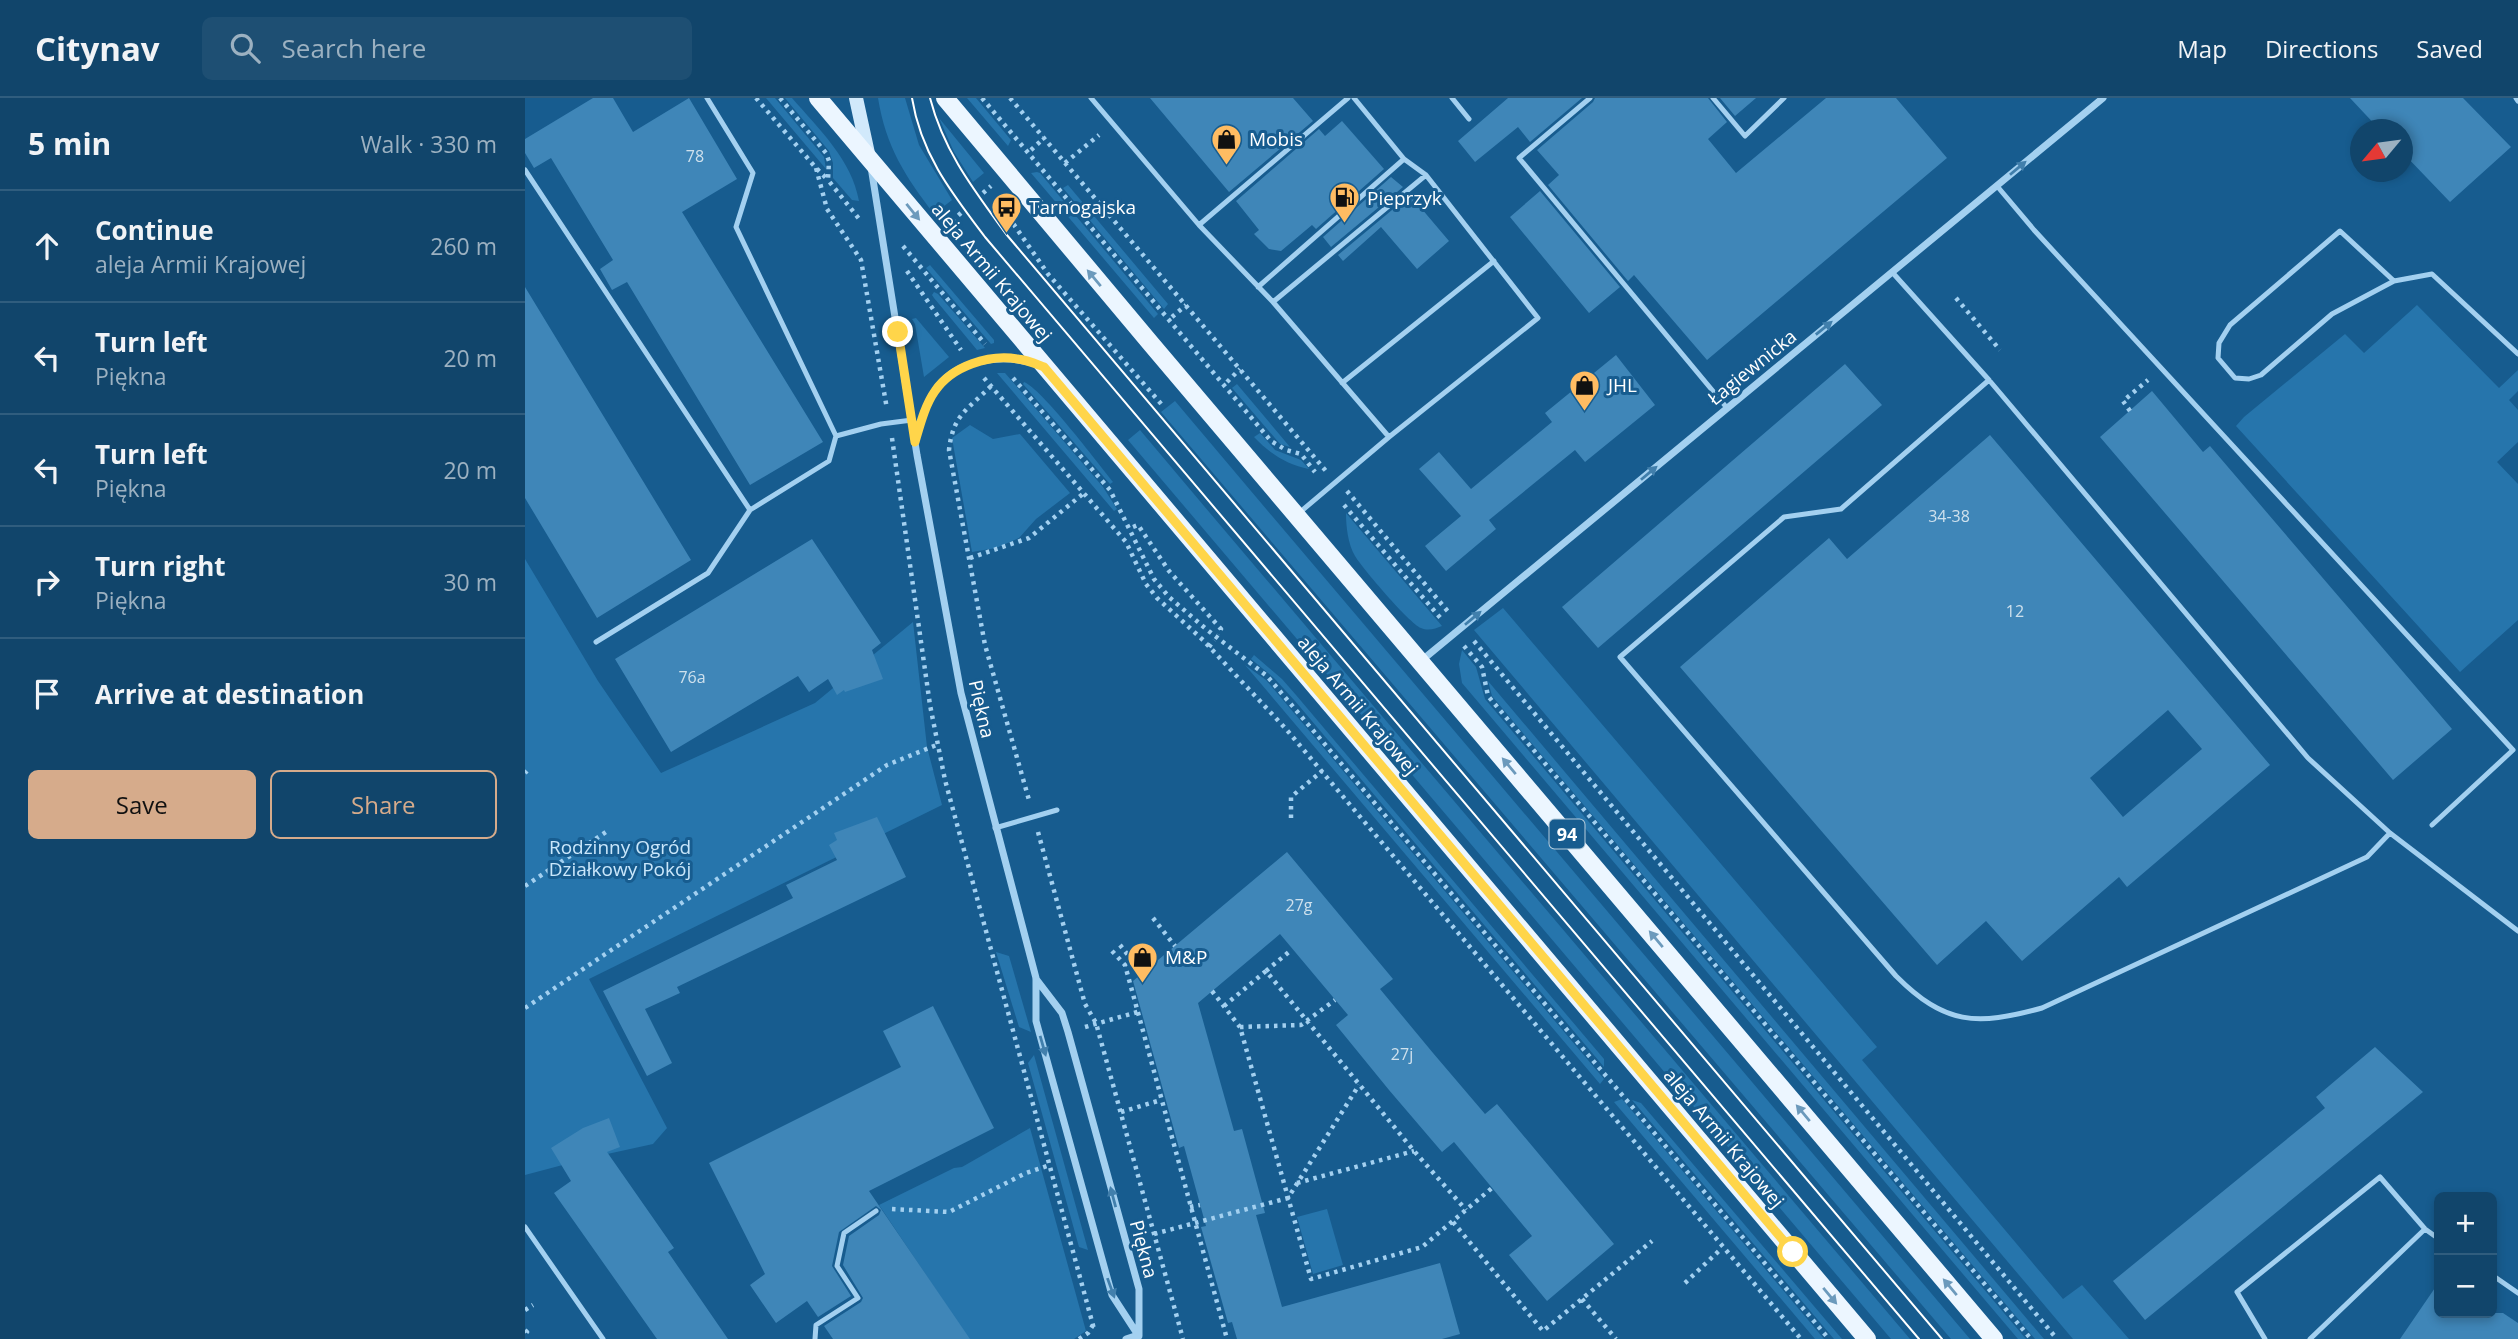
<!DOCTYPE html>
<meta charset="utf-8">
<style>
body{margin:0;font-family:"Open Sans",sans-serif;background:#1e4f73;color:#f1f3f6}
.controls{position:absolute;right:21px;bottom:21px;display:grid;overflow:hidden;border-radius:10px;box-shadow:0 4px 10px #0003}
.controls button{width:63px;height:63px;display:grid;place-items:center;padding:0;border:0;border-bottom:2px solid #305d7e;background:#11456b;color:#f1f3f6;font:35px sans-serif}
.compass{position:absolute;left:1825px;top:21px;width:63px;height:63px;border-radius:50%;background:#11456b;box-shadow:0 4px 10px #0003;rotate:241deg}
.stop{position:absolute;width:21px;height:21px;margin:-16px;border:5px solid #ffd54a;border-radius:50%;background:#fff}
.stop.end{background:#ffd54a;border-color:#fff;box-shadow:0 2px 7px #0008}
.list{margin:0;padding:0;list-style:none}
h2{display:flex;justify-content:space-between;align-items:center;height:91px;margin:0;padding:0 28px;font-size:30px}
h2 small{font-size:23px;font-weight:400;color:#9cb1c1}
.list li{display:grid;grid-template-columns:46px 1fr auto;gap:21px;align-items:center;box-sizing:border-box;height:112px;padding:0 28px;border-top:2px solid #305d7e}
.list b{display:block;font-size:26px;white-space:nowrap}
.list p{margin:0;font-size:23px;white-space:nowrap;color:#9cb1c1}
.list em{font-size:23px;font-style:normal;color:#9cb1c1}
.actions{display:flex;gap:14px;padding:21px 28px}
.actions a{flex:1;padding:16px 0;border:2px solid #d6ab8b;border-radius:10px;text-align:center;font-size:24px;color:#d6ab8b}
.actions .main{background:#d6ab8b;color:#111}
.icon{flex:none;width:38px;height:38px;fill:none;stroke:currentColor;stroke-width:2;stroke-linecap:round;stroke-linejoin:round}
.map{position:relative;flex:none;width:1993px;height:1241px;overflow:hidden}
header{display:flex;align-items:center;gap:42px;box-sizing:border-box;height:98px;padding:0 35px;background:#11456b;border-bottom:2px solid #305d7e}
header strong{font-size:33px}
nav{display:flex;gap:38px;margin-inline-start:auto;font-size:24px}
.search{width:490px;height:63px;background:#1e4f73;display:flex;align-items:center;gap:18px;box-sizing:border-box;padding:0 24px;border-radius:10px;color:#9cb1c1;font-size:26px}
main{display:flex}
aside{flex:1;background:#11456b}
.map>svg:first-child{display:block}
</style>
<header>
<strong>Citynav</strong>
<div class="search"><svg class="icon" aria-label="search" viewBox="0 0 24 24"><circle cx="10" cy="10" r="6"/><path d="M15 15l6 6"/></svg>Search here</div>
<nav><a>Map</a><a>Directions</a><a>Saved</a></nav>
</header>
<main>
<aside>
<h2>5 min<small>Walk · 330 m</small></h2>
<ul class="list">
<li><svg class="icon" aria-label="ahead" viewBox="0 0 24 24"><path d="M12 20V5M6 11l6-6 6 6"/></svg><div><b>Continue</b><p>aleja Armii Krajowej</p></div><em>260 m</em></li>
<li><svg class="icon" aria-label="left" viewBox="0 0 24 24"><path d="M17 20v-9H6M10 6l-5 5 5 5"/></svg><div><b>Turn left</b><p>Piękna</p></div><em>20 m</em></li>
<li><svg class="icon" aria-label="left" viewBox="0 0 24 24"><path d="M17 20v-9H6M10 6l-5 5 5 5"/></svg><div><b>Turn left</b><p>Piękna</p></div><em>20 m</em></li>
<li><svg class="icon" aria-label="right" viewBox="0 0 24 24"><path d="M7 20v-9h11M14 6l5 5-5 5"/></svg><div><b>Turn right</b><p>Piękna</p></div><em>30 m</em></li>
<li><svg class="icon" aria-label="arrive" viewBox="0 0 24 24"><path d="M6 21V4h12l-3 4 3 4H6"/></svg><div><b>Arrive at destination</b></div></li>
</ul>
<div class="actions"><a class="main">Save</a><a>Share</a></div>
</aside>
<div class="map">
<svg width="1993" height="1241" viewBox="0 0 1993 1241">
<rect width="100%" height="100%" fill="#175c8f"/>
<path fill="#2675ac" d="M 241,0 L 250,0 L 299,59 L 301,71 Z
M 260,0 L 267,0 C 293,30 327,62 334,103 L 327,102 L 308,80 L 308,65 L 304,53 Z
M 353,0 L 380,0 L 394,47 L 427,102 L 409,116 C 380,78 361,49 353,0 Z
M 442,0 L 451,0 L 486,42 L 483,48 Z
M 414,20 L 459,75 L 448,84 L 429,54 Z
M 512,74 L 515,75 L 633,216 L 629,220 L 506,75 Z
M 543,87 L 643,206 L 639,211 L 538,90 Z
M 405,167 L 469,242 L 469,245 L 466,246 L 401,170 Z
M 409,194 L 413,196 L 460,250 L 452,252 L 409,200 L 407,197 Z
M 1892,207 L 1974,290 L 1993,272 L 1993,293 L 1984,302 L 1993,312 L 1993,344 L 1972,364 L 1993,386 L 1993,522 L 1935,574 L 1711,328 L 1719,319 L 1820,236 L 1839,255 Z
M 391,220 L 424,259 L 399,279 L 390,226 L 387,221 Z
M 472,275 L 480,275 L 578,389 L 592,411 L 589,413 Z
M 499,284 C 516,290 573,365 588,384 L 585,386 L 498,286 Z
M 712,286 L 765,349 L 755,346 L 707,290 Z
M 650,303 L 742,412 L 1445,1241 L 1426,1241 L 636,314 Z
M 445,327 L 468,341 L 495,336 L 545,395 L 511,421 L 494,440 L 471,450 L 447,454 L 427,340 Z
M 615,332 L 679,408 L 1385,1241 L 1366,1241 L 603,342 Z
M 735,335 L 750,352 L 776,362 L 784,371 C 762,367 744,355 729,339 Z
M 821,415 L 917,528 C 910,531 903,533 896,530 C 884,525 838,471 830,458 C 823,446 821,429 821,415 Z
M 0,461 L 73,583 L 136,675 L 290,605 L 388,524 L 402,649 L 417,707 L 64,881 L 142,1030 L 128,1046 L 64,1060 L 0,1077 Z
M 978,510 L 1352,949 L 1337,962 L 1538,1201 L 1557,1187 L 1604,1241 L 1548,1241 L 949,532 Z
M 937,552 L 951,569 L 960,601 L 1501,1241 L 1493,1241 L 937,585 L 934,566 Z
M 729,557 L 757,581 L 771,597 L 1079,961 L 1079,969 L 770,603 L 749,580 L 726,561 Z
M 720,567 L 741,582 L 780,628 L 1079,981 L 1075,986 Z
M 963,583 L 1519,1241 L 1510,1241 L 998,635 L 967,598 Z
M 471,854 L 484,858 L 506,934 L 494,929 Z
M 509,957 L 563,1152 L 554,1149 L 503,965 Z
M 1097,1001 L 1299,1241 L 1290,1241 L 1089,1004 Z
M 1107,1002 L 1116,1005 L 1317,1241 L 1309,1241 Z
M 505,1030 L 561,1233 L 549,1241 L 444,1241 L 354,1107 L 429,1070 L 437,1069 Z
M 802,1111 L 818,1167 L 788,1176 L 772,1119 Z"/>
<path fill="#3f86b8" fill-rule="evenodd" d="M 68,0 L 88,0 L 108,34 L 164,0 L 212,81 L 157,114 L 298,344 L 225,387 L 102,184 L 87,192 L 75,171 L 88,162 L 26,60 L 9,70 L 0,55 L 0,41 Z
M 625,0 L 768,0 L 788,23 L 704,94 Z
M 983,0 L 1057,0 L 1005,44 L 993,29 L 950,64 L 933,43 Z
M 1070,0 L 1183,0 L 1202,24 L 1183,41 L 1211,75 L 1301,0 L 1371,0 L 1422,60 L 1182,262 L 1109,177 L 1103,183 L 1023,87 L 1034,77 L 1012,52 L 1068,4 Z
M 1195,0 L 1231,0 L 1210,18 Z
M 1825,0 L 1938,0 L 1986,49 L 1925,104 L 1878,55 L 1878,32 L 1855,32 Z
M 817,23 L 859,71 L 791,131 L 787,127 L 756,153 L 744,151 L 729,136 L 734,132 L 711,103 L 794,31 L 800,38 Z
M 866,79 L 878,89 L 806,149 L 798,139 Z
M 1015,93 L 1095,189 L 1064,215 L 985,119 Z
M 885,97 L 924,143 L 892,171 L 856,129 L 818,163 L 813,157 Z
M 0,189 L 166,462 L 72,520 L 0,400 Z
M 1091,257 L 1130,307 L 1060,364 L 1050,352 L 964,422 L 971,431 L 921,473 L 900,448 L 936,418 L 894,371 L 914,354 L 946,391 L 1027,324 L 1020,315 Z
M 1320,266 L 1357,307 L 1073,550 L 1037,509 Z
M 1627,293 L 1678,354 L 1685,348 L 1927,631 L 1868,682 L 1575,339 Z
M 1465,337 L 1745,667 L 1602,789 L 1594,779 L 1497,863 L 1461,823 L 1412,867 L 1155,569 L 1304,440 L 1322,461 ZM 1643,612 L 1677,651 L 1598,719 L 1565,680 Z
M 287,441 L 356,545 L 347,552 L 358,581 L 320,594 L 319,592 L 312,597 L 303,581 L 284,594 L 273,578 L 146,654 L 90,561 Z
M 352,719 L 381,779 L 152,889 L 155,895 L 120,911 L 147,965 L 122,978 L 78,893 L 268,800 L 261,787 L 312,762 L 304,747 L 312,742 L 309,735 Z
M 762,754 L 868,881 L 855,891 L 908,955 L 960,1016 L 972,1006 L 1089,1146 L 1022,1203 L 984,1157 L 1007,1138 L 929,1044 L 917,1054 L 864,992 L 811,927 L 823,917 L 755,836 L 673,905 L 709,1033 L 717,1031 L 740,1115 L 731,1117 L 757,1209 L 915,1165 L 935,1236 L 917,1241 L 712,1241 L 707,1224 L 703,1225 L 676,1129 L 681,1128 L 659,1048 L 654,1050 L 608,883 Z
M 408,908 L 469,1030 L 344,1093 L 445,1241 L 308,1241 L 299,1228 L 336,1204 L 338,1200 L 318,1167 L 324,1138 L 354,1117 L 356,1112 L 351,1108 L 314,1134 L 307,1168 L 326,1198 L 293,1219 L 282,1203 L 251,1225 L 225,1187 L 240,1176 L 184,1065 L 376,969 L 358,933 Z
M 1850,949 L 1898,994 L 1620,1222 L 1588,1183 L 1800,1010 L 1791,999 Z
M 84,1020 L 95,1049 L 82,1054 L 149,1150 L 143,1154 L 203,1241 L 132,1241 L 29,1095 L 46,1083 L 26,1050 L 58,1030 Z
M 1914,1184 L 1914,1215 L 1978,1215 L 1993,1225 L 1993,1241 L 1875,1241 Z"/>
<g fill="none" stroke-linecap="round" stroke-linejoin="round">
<path stroke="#a3d0f0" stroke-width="4.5" stroke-dasharray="3.5 5" stroke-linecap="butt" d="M 231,0 L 291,70 L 303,82
M 255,0 L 301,55 L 304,63 L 303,82 L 335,122
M 457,0 L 746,343 L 761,352 L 776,356 L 790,374
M 485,0 L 801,373
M 506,52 L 519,40
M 540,65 L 574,37
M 291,70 L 302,111 L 336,162 L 362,311
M 458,95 L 466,88
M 474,105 L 523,176 L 638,308
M 427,123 L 437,114
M 378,148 L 460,246
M 382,173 L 436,252
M 1431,200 L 1475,252
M 647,219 L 661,207
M 459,280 L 601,444 L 621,486 L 632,500 L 678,542 L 761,631 L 1276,1241
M 488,280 L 585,392 L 629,481 L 644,499 L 681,531 L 742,578 L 1304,1241
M 702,284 L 715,271
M 466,288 C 442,312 428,317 424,352 L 460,547 L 504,702
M 1605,313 L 1598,303 L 1623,282
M 367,340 L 405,607 L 420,682 L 569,1231
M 822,393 L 925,516
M 819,407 L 918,523
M 608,429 L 613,427 L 644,473 L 696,531 L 693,536
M 445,460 L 504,440 L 559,395
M 949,543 L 1532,1241
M 939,548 L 957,569 L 963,598 L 1506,1241
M 684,549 L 689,542
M 0,675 L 2,673
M 766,720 L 766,699 L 797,673
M 513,734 L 560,906 L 571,925 L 658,1241
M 0,788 L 84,732
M 628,820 L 650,848
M 595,847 L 606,861 L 600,867
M 587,853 L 600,867 L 702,1241
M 741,873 L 765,853
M 687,893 L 715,929 L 786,1181 L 897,1149 L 967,1090
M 699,908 L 741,873 L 889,1053 L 941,1112
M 0,910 L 362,667 L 414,646
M 560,929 L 616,913
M 715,929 L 776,927 L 810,902
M 596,1014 L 636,1002
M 772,1085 L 889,1053
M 665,1109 L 675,1107
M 367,1111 L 424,1114 L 501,1075 L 525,1067
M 928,1124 L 1018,1233 L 1127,1143
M 629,1136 L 763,1100 L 834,987
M 1160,1185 L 1197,1150
M 1057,1201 L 1091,1241
M 0,1212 L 8,1207
M 0,1232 L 2,1234 L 0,1236
M 554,1241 L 563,1235 L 568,1227"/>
<path stroke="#a3d0f0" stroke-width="5" d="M 182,0 L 228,75 L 211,129 L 311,338
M 566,0 L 674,127 L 748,204 L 864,339
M 927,0 L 944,21
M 1065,0 L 994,60 L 1202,310
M 1188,0 L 1220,38 L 1259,0
M 1991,0 L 1993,3
M 0,72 L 225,412 L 304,363 L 311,338 L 356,326 L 387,322
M 1472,88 L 1509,132 L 1988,652 L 1907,727
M 674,127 L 823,0
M 1367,174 L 1464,282
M 1869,183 L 1815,133 L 1705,227 L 1694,245 L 1693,260 L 1710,280 L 1724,281 L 1736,277 L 1807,216 L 1869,183 L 1907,176 L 1993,256
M 733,189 L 879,61
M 748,204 L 901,77
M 817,285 L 969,163
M 774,415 L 864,339 L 1013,220 L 901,77 L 879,61 L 829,0
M 71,544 L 183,475 L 225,412
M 470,730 L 532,712
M 1865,735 L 1842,759 L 1517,910 C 1451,928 1420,927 1371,878 L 1095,559 L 1259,419 L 1316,411 L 1464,282 L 1783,660 L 1865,735 L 1993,833
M 0,1129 L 78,1241
M 1967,1177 L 1993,1195
M 290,1241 L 291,1227 L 333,1200 L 312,1168 L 319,1135 L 351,1113
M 1740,1241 L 1712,1194 L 1855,1079 L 1900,1131 L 1914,1141
M 1785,1241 L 1900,1131"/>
<path stroke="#a3d0f0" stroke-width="7" d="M 346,69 L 392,357 L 436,595 L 511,880 L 511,923 L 587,1197 L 613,1237
M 391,340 C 395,325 400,308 409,294 C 430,261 476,255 511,266
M 896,563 L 1578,0
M 511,881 L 537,915 L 543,934 L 614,1191 L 614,1238
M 601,1241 L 613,1237"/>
<path stroke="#d1e9fb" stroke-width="14" d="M 331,0 L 344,60"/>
<path stroke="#ecf6ff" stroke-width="18" d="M 293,0 L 1342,1241
M 420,0 L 627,247 L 1469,1241"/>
<path stroke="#fff" stroke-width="2" d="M 387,0 C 396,56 426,94 460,139 L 1394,1241
M 405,0 C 419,54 449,92 481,136 L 1417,1241"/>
</g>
<defs><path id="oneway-solid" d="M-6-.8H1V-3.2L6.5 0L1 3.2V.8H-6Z" transform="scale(1.75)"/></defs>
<g fill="#417fac">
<use href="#oneway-solid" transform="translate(1493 70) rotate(-40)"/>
<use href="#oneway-solid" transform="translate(1299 230) rotate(-39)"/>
<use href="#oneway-solid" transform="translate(1124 375) rotate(-40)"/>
<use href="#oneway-solid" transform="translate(948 520) rotate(-40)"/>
<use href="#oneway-solid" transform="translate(518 948) rotate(74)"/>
<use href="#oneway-solid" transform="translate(588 1099) rotate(-105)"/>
<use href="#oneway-solid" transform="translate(586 1190) rotate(70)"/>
</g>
<g fill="#6c9abc">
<use href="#oneway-solid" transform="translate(388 114) rotate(51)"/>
<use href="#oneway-solid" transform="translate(569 180) rotate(-130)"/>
<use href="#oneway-solid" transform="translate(984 668) rotate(-130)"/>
<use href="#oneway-solid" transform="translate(1131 841) rotate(-130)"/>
<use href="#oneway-solid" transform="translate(1278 1015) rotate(-130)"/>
<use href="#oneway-solid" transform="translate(1425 1189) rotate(-130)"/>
<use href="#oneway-solid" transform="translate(1305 1198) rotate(50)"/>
</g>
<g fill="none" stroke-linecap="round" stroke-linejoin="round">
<path stroke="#ffd54a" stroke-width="9" d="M 373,234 L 390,344 C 395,327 400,307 410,293 C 427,268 464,256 493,261 C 502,262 511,266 519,269 L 1268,1154"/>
</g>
<defs>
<symbol id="shop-pin" viewBox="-11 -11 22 30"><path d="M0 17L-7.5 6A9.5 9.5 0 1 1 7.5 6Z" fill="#ffbc62" stroke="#175c8f"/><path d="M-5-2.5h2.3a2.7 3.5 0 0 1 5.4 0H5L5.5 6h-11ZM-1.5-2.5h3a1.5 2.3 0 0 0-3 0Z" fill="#111"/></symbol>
<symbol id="fuel-pin" viewBox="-11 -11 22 30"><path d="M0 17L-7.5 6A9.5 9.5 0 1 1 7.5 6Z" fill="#ffbc62" stroke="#175c8f"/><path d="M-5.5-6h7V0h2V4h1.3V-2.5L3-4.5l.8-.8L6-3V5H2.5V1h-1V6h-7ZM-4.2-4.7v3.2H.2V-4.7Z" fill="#111"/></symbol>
<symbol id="bus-pin" viewBox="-11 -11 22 30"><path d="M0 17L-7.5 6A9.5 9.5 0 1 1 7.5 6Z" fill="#ffbc62" stroke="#175c8f"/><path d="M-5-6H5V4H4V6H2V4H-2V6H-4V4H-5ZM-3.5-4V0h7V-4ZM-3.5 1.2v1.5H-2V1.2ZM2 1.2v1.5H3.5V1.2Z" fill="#111"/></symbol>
</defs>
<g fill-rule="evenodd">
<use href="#shop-pin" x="684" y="24" width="35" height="47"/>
<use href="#fuel-pin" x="802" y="82" width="35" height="47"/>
<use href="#bus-pin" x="464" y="92" width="35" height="47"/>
<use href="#shop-pin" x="1042" y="270" width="35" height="47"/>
<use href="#shop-pin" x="600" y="842" width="35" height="47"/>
</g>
<g text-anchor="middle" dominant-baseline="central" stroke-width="6" stroke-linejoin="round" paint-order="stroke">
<g font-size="16" fill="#cfe1ed">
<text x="170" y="58">78</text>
<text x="1424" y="418">34-38</text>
<text x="1490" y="513">12</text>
<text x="167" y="579">76a</text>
<text x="774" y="807">27g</text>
<text x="877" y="956">27j</text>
</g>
<rect fill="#175c8f" stroke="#b9cedd" stroke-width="2" x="1024.5" y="721.5" width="35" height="29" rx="5"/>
<g font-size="18" font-weight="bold" fill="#fff">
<text x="1042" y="736">94</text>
</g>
<g font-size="19" fill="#fff" stroke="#175c8f" text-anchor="start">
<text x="724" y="41">Mobis</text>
<text x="842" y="100">Pieprzyk</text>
<text x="504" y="109">Tarnogajska</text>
<text x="1083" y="287">JHL</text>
<text x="640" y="859">M&amp;P</text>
</g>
<g font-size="19" fill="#fff" stroke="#175c8f">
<text transform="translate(467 174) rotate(50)">aleja Armii Krajowej</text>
<text transform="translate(1227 269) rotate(-39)">Łagiewnicka</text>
<text transform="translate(833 607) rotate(50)">aleja Armii Krajowej</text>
<text transform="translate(457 611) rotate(77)">Piękna</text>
<text transform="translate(1199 1040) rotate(50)">aleja Armii Krajowej</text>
<text transform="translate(619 1151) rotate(75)">Piękna</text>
</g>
<g font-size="19" fill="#cae7fb" stroke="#175c8f">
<text x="95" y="749">Rodzinny Ogród<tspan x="95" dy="22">Działkowy Pokój</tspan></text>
</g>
</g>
</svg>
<div class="controls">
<button>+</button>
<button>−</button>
</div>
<svg class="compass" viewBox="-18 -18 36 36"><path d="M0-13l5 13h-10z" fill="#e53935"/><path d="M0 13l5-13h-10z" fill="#9cb1c1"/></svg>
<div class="stop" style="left:1268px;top:1154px"></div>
<div class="stop end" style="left:373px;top:234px"></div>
</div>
</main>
